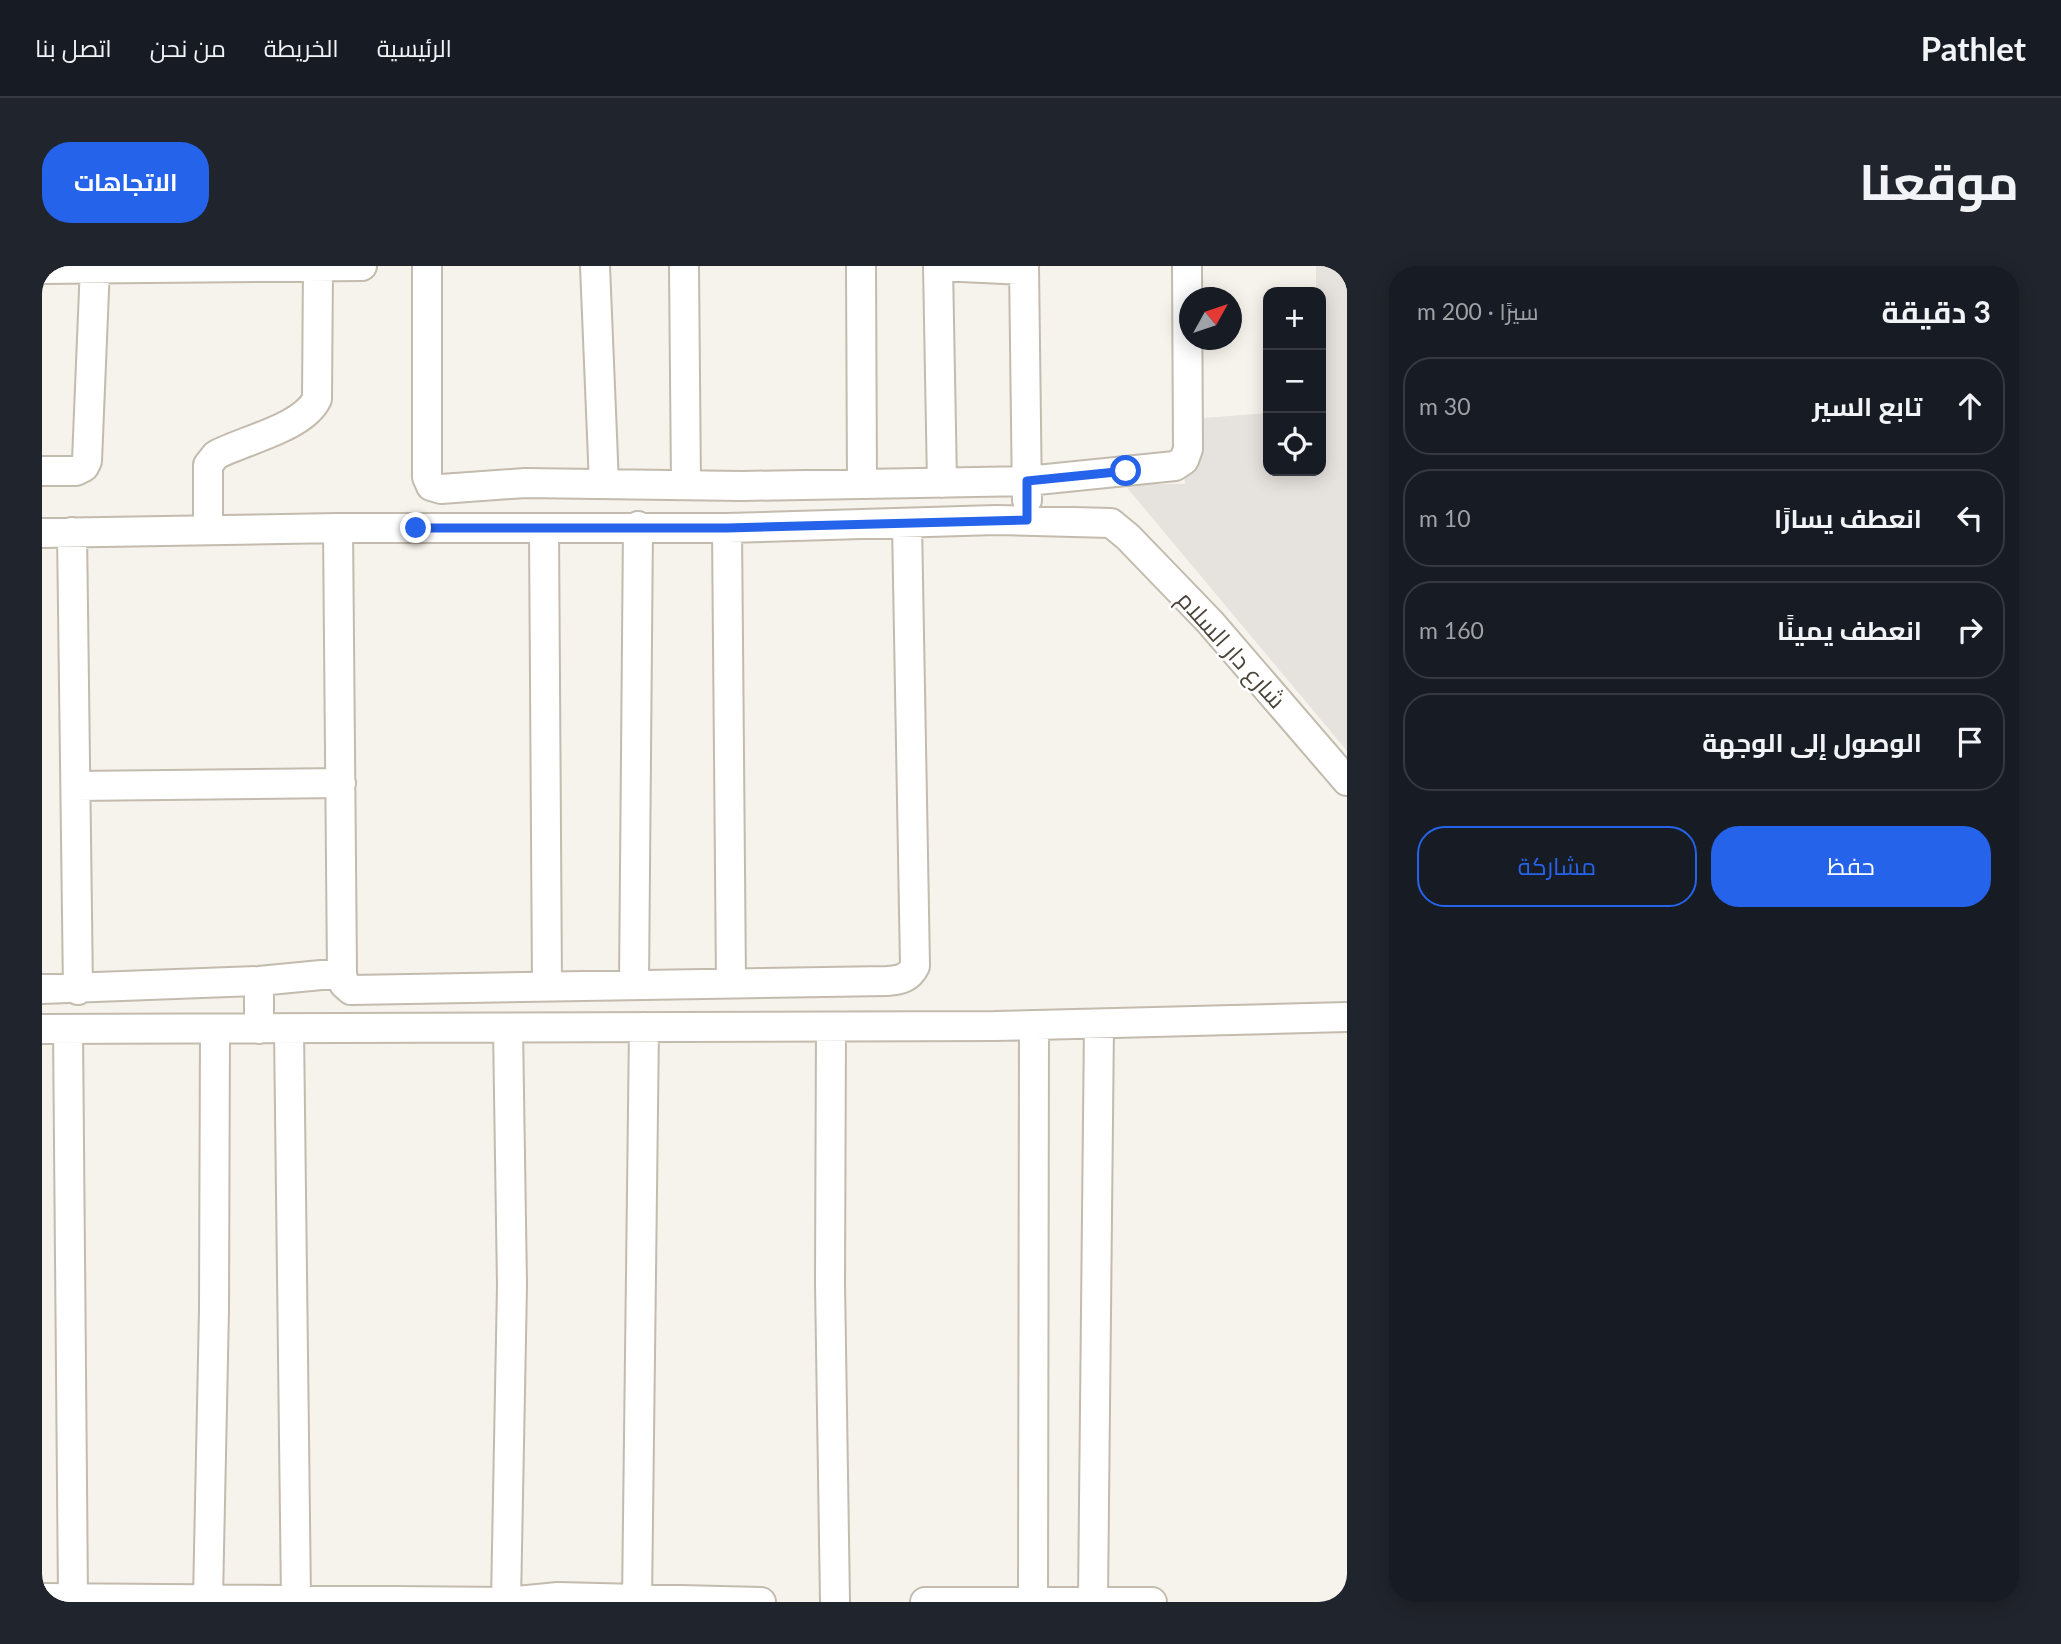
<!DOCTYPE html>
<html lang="ar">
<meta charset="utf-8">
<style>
body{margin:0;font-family:Lato,Cairo,sans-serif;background:#20242c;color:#f1f3f6;direction:rtl}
.controls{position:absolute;right:21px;top:21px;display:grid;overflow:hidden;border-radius:14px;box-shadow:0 4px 18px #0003}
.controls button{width:63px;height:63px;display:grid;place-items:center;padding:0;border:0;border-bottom:2px solid #363941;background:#171b24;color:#f1f3f6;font:35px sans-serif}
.compass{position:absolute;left:1137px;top:21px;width:63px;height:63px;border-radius:50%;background:#171b24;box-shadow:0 4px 18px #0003;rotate:50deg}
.stop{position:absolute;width:21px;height:21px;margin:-16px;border:5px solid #2563eb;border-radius:50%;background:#fff}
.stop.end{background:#2563eb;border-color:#fff;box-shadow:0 2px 7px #0008}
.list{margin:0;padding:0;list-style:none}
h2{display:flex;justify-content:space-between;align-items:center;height:91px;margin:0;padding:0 28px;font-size:30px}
h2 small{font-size:23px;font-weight:400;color:#9ea1a6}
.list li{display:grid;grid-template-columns:46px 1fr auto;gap:21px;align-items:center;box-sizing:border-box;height:98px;margin:0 14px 14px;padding:0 14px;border:2px solid #363941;border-radius:28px}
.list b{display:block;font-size:26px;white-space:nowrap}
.list em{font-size:23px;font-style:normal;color:#9ea1a6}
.actions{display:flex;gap:14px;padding:21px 28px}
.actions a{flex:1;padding:16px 0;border:2px solid #2563eb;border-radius:28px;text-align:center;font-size:24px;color:#2563eb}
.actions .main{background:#2563eb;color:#fff}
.icon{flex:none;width:38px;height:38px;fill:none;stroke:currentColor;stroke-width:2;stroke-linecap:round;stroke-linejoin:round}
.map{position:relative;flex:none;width:1305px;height:1336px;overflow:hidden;direction:ltr;border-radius:28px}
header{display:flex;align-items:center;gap:42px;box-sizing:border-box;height:98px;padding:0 35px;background:#171b24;border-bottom:2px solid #363941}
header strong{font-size:33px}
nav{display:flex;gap:38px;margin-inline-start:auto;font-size:24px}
.intro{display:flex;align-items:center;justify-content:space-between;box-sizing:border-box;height:168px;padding:0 42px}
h1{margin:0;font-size:49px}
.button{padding:18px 32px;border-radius:28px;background:#2563eb;color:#fff;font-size:24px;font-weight:700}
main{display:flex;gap:42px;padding:0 42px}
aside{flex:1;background:#171b24;border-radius:28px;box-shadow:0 4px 18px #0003}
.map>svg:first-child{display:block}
</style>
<header>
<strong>Pathlet</strong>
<nav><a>الرئيسية</a><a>الخريطة</a><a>من نحن</a><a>اتصل بنا</a></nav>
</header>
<div class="intro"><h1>موقعنا</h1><a class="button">الاتجاهات</a></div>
<main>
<aside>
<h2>3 دقيقة<small>سيرًا · 200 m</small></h2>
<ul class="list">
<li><svg class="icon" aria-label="ahead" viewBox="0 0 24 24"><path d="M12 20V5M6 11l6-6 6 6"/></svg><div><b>تابع السير</b></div><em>30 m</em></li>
<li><svg class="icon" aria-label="left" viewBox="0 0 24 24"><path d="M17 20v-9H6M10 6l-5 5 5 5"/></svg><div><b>انعطف يسارًا</b></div><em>10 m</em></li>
<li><svg class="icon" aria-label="right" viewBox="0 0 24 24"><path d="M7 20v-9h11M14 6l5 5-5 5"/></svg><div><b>انعطف يمينًا</b></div><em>160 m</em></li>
<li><svg class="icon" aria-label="arrive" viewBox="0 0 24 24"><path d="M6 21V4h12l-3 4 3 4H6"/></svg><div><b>الوصول إلى الوجهة</b></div></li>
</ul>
<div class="actions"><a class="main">حفظ</a><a>مشاركة</a></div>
</aside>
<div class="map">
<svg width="1305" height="1336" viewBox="0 0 1305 1336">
<rect width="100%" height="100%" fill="#f6f3ec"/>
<path fill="#e6e2dd" d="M 1274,0 L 1305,0 L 1305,485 L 1082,218 L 1143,218 L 1135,154 L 1226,147 L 1226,205 L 1279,205 L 1279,26 L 1274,26 Z"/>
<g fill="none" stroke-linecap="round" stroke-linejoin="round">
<defs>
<path id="minor" d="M 385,0 L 385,211 L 389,220 L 399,223 L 483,217 L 700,220 L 985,215 L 1133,200 L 1142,194 L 1146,183 L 1145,0
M 553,0 L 562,218
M 642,0 L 644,219
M 819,0 L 820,218
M 896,0 L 900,217
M 899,0 L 982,4
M 982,0 L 985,234
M 0,3 L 320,0
M 0,205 L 34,205 L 42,201 L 45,195 L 53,0
M 296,262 L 300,707 L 302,718 L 309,724 L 845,715 C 859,714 867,712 873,700 L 865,257
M 685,262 L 689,717
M 166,263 L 166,199 L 174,189 C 202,174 261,162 275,133 L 276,0
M 502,263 L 505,720
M 30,266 L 36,724
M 0,267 L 296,262 L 685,262 L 954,254 L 1069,257 L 1086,271 L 1168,356 L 1305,515
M 34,520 L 299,517
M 217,715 L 217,763
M 592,719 L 596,260
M 0,723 L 217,715 L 300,707
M 789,761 L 788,1017 L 793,1336
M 0,763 L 953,760 L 1305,751
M 26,763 L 31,1332
M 247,763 L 254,1334
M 0,1332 L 464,1336 L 516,1331 L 719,1336
M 166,1333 L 172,1043 L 173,763
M 1051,1334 L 1057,758
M 464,1336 L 470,1019 L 466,762
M 595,1336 L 602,761
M 883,1336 L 978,1336
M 991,1336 L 992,759
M 997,1336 L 1110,1336"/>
</defs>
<use href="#minor" stroke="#c2bbae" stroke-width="32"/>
<use href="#minor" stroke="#fff" stroke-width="28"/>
</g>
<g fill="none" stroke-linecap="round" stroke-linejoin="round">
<path stroke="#2563eb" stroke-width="9" d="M 374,262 L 685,262 L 985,254 L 985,215 L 1084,205"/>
</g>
<g text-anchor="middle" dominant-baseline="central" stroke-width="5" stroke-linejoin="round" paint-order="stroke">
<g font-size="24" fill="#4b4439" stroke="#fff">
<text transform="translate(1190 383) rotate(48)">شارع دار السلام</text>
</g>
</g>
</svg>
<div class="controls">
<button>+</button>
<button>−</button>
<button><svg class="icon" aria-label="locate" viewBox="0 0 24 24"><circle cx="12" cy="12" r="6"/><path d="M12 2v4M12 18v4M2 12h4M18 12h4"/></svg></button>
</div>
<svg class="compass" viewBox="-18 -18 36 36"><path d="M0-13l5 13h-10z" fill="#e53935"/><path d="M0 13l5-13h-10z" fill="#9ea1a6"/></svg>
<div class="stop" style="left:1084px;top:205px"></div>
<div class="stop end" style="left:374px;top:262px"></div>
</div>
</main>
